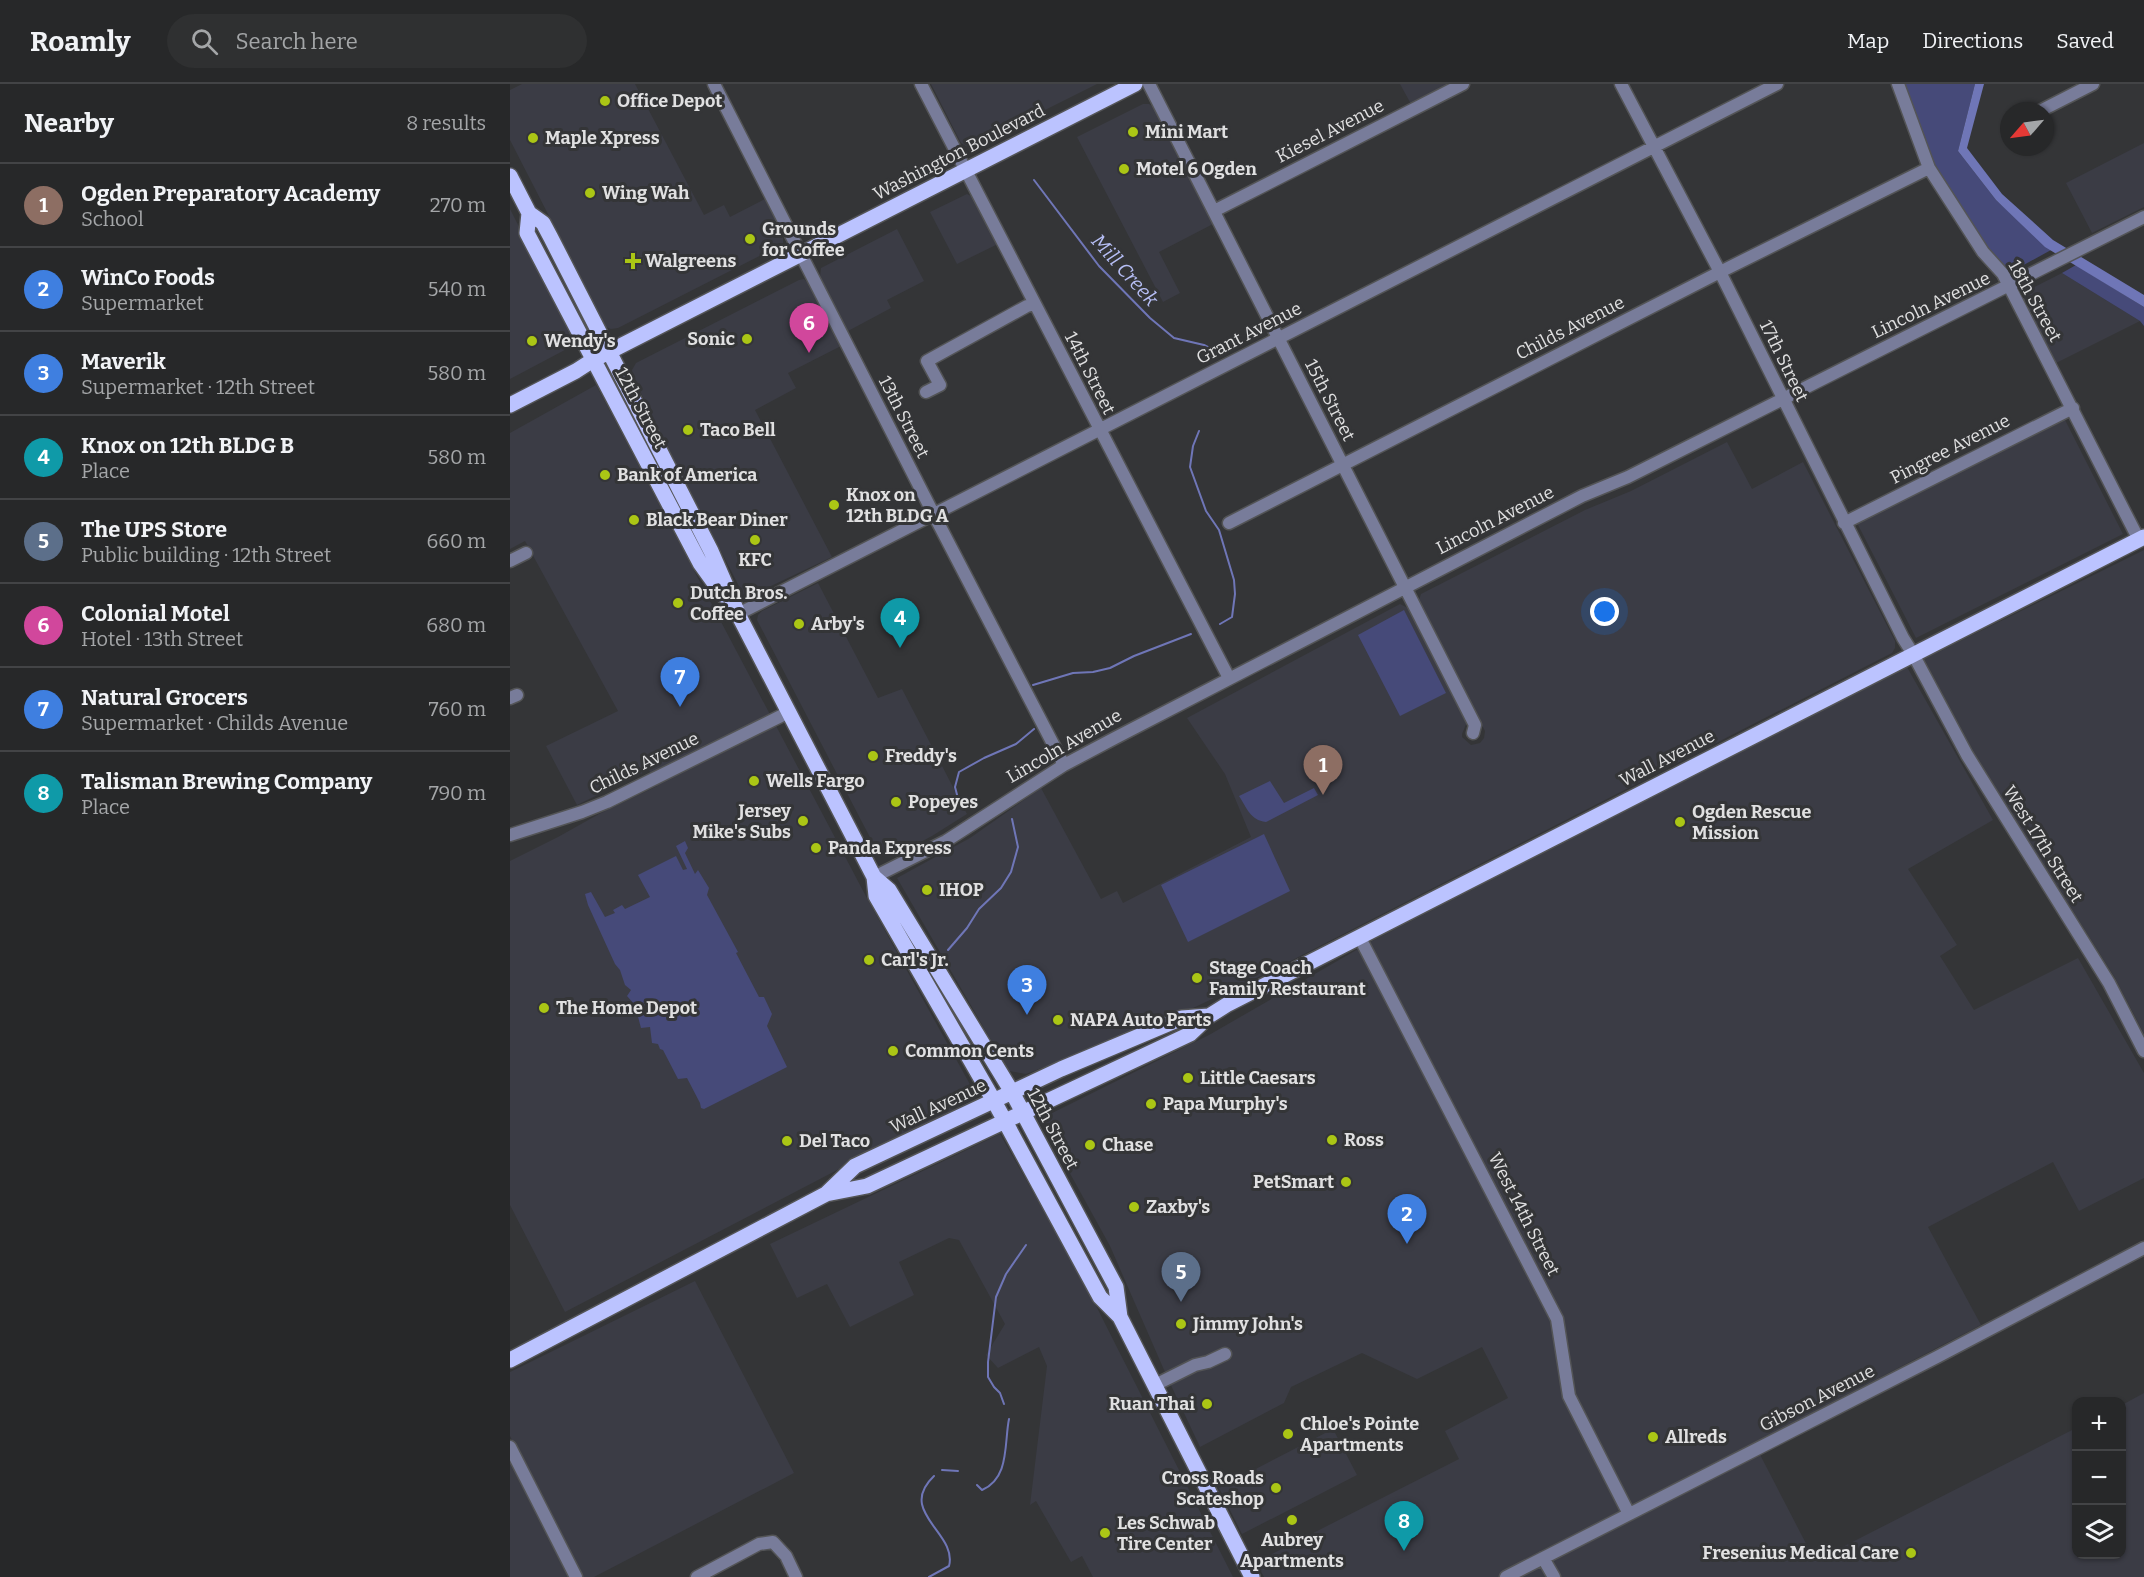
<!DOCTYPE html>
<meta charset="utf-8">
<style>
body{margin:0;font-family:Bitter,serif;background:#2f3031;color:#f1f3f6}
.controls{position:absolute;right:18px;bottom:18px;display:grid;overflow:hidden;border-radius:12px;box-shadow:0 2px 4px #0004}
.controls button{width:54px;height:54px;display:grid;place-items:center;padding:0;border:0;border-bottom:2px solid #434446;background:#272829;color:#f1f3f6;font:30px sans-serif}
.compass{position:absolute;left:1490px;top:18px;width:54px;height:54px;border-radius:50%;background:#272829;box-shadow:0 2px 4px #0004;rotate:242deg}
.you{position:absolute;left:1095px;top:528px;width:21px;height:21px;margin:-15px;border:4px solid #fff;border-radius:50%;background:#1a73e8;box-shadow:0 0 0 9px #1a73e833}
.badge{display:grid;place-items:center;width:39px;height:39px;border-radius:50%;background:#abc615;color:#fff;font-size:20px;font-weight:700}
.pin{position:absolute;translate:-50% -50px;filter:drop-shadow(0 2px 3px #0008)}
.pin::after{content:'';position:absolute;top:32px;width:21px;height:18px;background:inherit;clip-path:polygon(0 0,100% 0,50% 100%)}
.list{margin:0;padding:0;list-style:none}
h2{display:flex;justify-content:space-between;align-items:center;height:78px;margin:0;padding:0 24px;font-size:26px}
h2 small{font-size:20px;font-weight:400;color:#a4a6a8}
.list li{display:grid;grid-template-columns:39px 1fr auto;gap:18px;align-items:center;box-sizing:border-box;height:84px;padding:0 24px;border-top:2px solid #434446}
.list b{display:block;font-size:22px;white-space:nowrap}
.list p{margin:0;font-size:20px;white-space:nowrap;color:#a4a6a8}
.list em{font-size:20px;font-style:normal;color:#a4a6a8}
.icon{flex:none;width:33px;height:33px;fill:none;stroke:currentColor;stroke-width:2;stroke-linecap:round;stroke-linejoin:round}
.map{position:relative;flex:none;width:1634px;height:1493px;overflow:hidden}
header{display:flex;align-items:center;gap:36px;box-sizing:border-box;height:84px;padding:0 30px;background:#272829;border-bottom:2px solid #434446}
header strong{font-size:28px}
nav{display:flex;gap:33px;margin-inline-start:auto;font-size:21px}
.search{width:420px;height:54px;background:#2f3031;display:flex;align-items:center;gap:15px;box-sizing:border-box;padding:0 21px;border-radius:33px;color:#a4a6a8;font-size:22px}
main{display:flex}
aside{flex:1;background:#272829}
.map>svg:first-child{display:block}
</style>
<header>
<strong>Roamly</strong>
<div class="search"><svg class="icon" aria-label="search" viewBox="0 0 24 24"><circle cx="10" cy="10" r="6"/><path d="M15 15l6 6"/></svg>Search here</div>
<nav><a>Map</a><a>Directions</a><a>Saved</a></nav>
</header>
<main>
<aside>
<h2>Nearby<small>8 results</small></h2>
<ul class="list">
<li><span class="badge" style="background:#8d6e63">1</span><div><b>Ogden Preparatory Academy</b><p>School</p></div><em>270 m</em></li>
<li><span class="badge" style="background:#3f7fe0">2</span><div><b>WinCo Foods</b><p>Supermarket</p></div><em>540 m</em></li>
<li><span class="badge" style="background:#3f7fe0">3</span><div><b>Maverik</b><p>Supermarket · 12th Street</p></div><em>580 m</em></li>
<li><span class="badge" style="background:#0f9aa8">4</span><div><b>Knox on 12th BLDG B</b><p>Place</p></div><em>580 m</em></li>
<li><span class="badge" style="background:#5c6f8a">5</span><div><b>The UPS Store</b><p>Public building · 12th Street</p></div><em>660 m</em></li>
<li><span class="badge" style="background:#d1479c">6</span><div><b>Colonial Motel</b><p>Hotel · 13th Street</p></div><em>680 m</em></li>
<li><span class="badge" style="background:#3f7fe0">7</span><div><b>Natural Grocers</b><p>Supermarket · Childs Avenue</p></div><em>760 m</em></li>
<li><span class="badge" style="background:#0f9aa8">8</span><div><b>Talisman Brewing Company</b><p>Place</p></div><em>790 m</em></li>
</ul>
</aside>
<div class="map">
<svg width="1634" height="1493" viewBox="0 0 1634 1493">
<rect width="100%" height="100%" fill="#343537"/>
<path fill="#3b3c45" d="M 12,0 L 125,0 L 194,131 L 214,121 L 220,133 L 255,115 L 273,150 L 273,160 L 108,244 L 101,245 L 96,243 L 0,56 L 0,6 Z
M 421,0 L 587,0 L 459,64 L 451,59 Z
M 890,0 L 941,0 L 901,20 Z
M 633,20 L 639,20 L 644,23 L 703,140 L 649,168 L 670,209 L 653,218 L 567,53 Z
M 1634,59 L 1634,123 L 1582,149 L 1556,99 Z
M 457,110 L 463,113 L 488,160 L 447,180 L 420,128 Z
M 0,125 L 68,259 L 0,295 Z
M 387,145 L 414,197 L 377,216 L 381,224 L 338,247 L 310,193 L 311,184 Z
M 1552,189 L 1630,237 L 1546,279 L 1511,210 Z
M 294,195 L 298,199 L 331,262 L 278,289 L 286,304 L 245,326 L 322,473 L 238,513 L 233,510 L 146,341 L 123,292 L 122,286 L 126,279 L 289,196 Z
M 86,301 L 359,818 L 467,1013 L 55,1228 L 0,1121 L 0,777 L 48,753 L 89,730 L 147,702 L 139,686 L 67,721 L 36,662 L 108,627 L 15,457 L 0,465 L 0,349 Z
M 1554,334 L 1613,450 L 1406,554 L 1347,439 Z
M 1217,358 L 1242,405 L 1293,378 L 1385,557 L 1385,564 L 1382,569 L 763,886 L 662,934 L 516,990 L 499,987 L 387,794 L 460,754 L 531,704 L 591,815 L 607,807 L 613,819 L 741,753 L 715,690 L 677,634 L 890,520 L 898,524 L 957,638 L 952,650 L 952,653 L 961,661 L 970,659 L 974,654 L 975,647 L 911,525 L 909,516 L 911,510 L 1075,426 L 1121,407 Z
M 1634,466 L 1634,950 L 1605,894 L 1468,676 L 1414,575 Z
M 308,499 L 368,614 L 392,605 L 457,730 L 422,752 L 384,772 L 372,771 L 366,765 L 247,536 L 248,531 L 252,527 Z
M 1397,583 L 1483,736 L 1398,785 L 1447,861 L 1430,872 L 1464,926 L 1568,874 L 1634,989 L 1634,1094 L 1569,1127 L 1543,1078 L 1418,1143 L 1471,1241 L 1244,1359 L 1305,1477 L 1566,1344 L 1566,1470 L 1612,1470 L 1612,1321 L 1634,1309 L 1634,1493 L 754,1493 L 746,1478 L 949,1375 L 935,1347 L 998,1314 L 972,1263 L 907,1295 L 852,1269 L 781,1303 L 774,1319 L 690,1363 L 658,1295 L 600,1162 L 530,1035 L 699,951 L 862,857 Z
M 490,1050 L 575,1200 L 723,1493 L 583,1493 L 572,1472 L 561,1478 L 526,1417 L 520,1421 L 537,1282 L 529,1263 L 488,1284 L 476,1271 L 495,1240 L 449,1156 L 439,1154 L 389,1178 L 404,1211 L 340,1243 L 317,1200 L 287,1214 L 260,1160 Z
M 185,1197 L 284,1389 L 84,1493 L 72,1493 L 0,1352 L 0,1288 Z
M 823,1345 L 847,1391 L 732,1450 L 709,1404 Z
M 0,1378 L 60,1493 L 0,1493 Z"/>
<path fill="#464a79" d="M 1393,0 L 1465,0 L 1448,67 L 1486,116 L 1541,166 L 1501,188 L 1477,165 L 1420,75 Z
M 1566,181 L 1634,223 L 1634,242 L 1630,237 L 1552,189 Z
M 894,526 L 936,609 L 890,632 L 848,551 Z
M 760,697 L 774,719 L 804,704 L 808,711 L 756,738 C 740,736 737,724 729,712 Z
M 754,750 L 780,807 L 678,858 L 651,801 Z
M 175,757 L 178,764 L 175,769 L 185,790 L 188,786 L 199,804 L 197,811 L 228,868 L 226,869 L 249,913 L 254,913 L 262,930 L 257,942 L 277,983 L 194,1025 L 191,1024 L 190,1019 L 177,994 L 168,995 L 153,966 L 150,965 L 148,960 L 142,959 L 140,943 L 131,944 L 127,929 L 130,929 L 131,927 L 127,920 L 125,921 L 117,912 L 121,906 L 115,901 L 110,886 L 105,880 L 78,821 L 75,810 L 81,808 L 95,833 L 105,829 L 103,826 L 112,821 L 115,825 L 140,813 L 128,791 L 166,772 L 173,786 L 177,785 L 166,762 Z"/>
<path fill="#6f76b7" d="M 1465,0 L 1474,0 L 1457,64 L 1492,110 L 1543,156 L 1634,211 L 1634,223 L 1535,163 L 1486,116 L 1448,67 Z"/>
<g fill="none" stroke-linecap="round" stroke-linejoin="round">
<path stroke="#6f76b7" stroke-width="2" d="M 524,96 L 589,182 L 640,234 L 664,254 L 694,261 L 707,268
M 689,347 L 683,362 L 680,383 L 696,427 L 709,446 L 724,496 L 725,510 L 722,533 L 710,540
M 523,601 L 563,589 L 583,588 L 600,584 L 624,572 L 681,550
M 450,722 L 445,703 L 449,688 L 474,674 L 506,660 L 524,645
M 438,866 L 457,844 L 469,825 L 491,804 L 501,788 L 508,763 L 502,735
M 494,1320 L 490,1309 L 484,1303 L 478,1293 L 478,1278 L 486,1213 L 496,1190 L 516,1161
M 432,1386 L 448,1387
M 467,1401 L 472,1406 C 500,1394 494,1359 499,1335
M 419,1493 L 439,1482 C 448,1449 386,1428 424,1392"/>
<defs>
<path id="minor" d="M 204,0 L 423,429 L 554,681
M 411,0 L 719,594
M 639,0 L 965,641 L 963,649
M 1111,0 L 1210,188 L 1393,554 L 1403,570 L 1457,671 L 1599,899 L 1634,967
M 1388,0 L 1419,84 L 1473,168 L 1493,190 L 1629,456
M 1530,27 L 1583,0
M 704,127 L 953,0
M 416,308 L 430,301 L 417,277 L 517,222 L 525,220
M 719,439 L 1210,188 L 1419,84
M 1334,439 L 1563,324
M 0,477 L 16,469
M 228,530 L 1267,0
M 0,614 L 7,611
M 0,751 L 72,728 L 97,718 L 279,628
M 364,793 L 436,757 L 554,681 L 605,654 L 1072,412 L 1118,393 L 1634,133
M 850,854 L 1047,1235 L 1059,1312 L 1119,1430
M 645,1301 L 685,1281 L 698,1278 L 715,1270
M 0,1363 L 66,1493
M 1033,1474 L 1044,1493
M 187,1493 L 249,1460 L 263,1458 L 276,1472 L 286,1493
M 996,1493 L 1427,1273 L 1634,1164"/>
<path id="major" d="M 0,92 L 19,129 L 33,139 L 41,154 L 201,467 L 230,534 L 364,793 L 379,806 L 502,1008 L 606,1203 L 610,1233
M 19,129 L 17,149 L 190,479 L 213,511
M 0,321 L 66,287 L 83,276 L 625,0
M 364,793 L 366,812 L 484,1017 L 590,1213 L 610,1233 L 742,1493
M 316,1110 L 357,1102 L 680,950 L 699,932 L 718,920 L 1634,453
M 0,1276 L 316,1110 L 345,1082 L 551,985 L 672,934 L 699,932"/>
</defs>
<use href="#minor" stroke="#535456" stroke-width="15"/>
<use href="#major" stroke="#535456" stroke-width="18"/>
<use href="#minor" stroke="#787c9a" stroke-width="12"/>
<use href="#major" stroke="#bbc3ff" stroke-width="15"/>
</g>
<g fill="#abc615" stroke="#343537" stroke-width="2">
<circle cx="95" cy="17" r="6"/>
<circle cx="623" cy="48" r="6"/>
<circle cx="23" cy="54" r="6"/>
<circle cx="614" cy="85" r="6"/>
<circle cx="80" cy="109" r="6"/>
<circle cx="240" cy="155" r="6"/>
<path d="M120 168h6v6h6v6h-6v6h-6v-6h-6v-6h6z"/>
<circle cx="237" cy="255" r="6"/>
<circle cx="22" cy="257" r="6"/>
<circle cx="178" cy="346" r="6"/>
<circle cx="95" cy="391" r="6"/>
<circle cx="324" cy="421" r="6"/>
<circle cx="124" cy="436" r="6"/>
<circle cx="245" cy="456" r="6"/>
<circle cx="168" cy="519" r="6"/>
<circle cx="289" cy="540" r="6"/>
<circle cx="363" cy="672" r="6"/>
<circle cx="244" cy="697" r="6"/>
<circle cx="386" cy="718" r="6"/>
<circle cx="293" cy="737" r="6"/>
<circle cx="1170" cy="738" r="6"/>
<circle cx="306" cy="764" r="6"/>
<circle cx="417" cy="806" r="6"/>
<circle cx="359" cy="876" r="6"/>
<circle cx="687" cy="894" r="6"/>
<circle cx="34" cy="924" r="6"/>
<circle cx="548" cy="936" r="6"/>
<circle cx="383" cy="967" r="6"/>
<circle cx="678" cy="994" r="6"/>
<circle cx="641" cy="1020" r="6"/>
<circle cx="822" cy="1056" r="6"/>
<circle cx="277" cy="1057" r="6"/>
<circle cx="580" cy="1061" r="6"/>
<circle cx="836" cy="1098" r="6"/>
<circle cx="624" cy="1123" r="6"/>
<circle cx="671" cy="1240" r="6"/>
<circle cx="697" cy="1320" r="6"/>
<circle cx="778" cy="1350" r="6"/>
<circle cx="1143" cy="1353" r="6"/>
<circle cx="766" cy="1404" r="6"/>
<circle cx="782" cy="1436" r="6"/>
<circle cx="595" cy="1449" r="6"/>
<circle cx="1401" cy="1469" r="6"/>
</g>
<g text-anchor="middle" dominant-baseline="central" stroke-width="6" stroke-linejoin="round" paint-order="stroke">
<g font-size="18" font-weight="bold" fill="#e0e0e1" stroke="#343537" text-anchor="start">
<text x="107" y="17">Office Depot</text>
<text x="635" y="48">Mini Mart</text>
<text x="35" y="54">Maple Xpress</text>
<text x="626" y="85">Motel 6 Ogden</text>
<text x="92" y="109">Wing Wah</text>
<text x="252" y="145">Grounds<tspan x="252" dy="21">for Coffee</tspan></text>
<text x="135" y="177">Walgreens</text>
<text x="225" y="255" text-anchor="end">Sonic</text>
<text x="34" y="257">Wendy's</text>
<text x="190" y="346">Taco Bell</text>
<text x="107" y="391">Bank of America</text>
<text x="336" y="411">Knox on<tspan x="336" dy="21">12th BLDG A</tspan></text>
<text x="136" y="436">Black Bear Diner</text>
<text x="245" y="476" text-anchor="middle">KFC</text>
<text x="180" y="509">Dutch Bros.<tspan x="180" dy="21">Coffee</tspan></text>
<text x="301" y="540">Arby's</text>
<text x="375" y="672">Freddy's</text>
<text x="256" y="697">Wells Fargo</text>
<text x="398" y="718">Popeyes</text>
<text x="281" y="727" text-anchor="end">Jersey<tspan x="281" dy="21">Mike's Subs</tspan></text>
<text x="1182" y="728">Ogden Rescue<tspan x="1182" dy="21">Mission</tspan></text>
<text x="318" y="764">Panda Express</text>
<text x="429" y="806">IHOP</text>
<text x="371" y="876">Carl's Jr.</text>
<text x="699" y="884">Stage Coach<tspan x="699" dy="21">Family Restaurant</tspan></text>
<text x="46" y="924">The Home Depot</text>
<text x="560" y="936">NAPA Auto Parts</text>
<text x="395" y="967">Common Cents</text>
<text x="690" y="994">Little Caesars</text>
<text x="653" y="1020">Papa Murphy's</text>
<text x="834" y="1056">Ross</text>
<text x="289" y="1057">Del Taco</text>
<text x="592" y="1061">Chase</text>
<text x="824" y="1098" text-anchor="end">PetSmart</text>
<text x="636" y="1123">Zaxby's</text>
<text x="683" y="1240">Jimmy John's</text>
<text x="685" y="1320" text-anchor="end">Ruan Thai</text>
<text x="790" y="1340">Chloe's Pointe<tspan x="790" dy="21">Apartments</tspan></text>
<text x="1155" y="1353">Allreds</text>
<text x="754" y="1394" text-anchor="end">Cross Roads<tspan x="754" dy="21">Scateshop</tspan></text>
<text x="607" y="1439">Les Schwab<tspan x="607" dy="21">Tire Center</tspan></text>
<text x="782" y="1456" text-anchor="middle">Aubrey<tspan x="782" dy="21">Apartments</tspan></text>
<text x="1389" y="1469" text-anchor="end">Fresenius Medical Care</text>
</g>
<g font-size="18" fill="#e0e0e1" stroke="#343537">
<text transform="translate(820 47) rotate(-27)">Kiesel Avenue</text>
<text transform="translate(449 68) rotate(-27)">Washington Boulevard</text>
<text transform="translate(1525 217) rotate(61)">18th Street</text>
<text transform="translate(1421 221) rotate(-26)">Lincoln Avenue</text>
<text transform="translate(1060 244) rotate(-27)">Childs Avenue</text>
<text transform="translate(739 249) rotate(-27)">Grant Avenue</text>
<text transform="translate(1274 277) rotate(64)">17th Street</text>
<text transform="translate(580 289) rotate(63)">14th Street</text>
<text transform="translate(820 316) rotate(63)">15th Street</text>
<text transform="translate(131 324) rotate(62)">12th Street</text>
<text transform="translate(394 333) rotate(63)">13th Street</text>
<text transform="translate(1440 365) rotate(-27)">Pingree Avenue</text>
<text transform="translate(985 436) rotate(-27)">Lincoln Avenue</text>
<text transform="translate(554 662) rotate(-30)">Lincoln Avenue</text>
<text transform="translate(1157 674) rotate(-27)">Wall Avenue</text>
<text transform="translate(134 679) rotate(-26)">Childs Avenue</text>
<text transform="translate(1533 760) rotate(58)">West 17th Street</text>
<text transform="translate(428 1022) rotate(-25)">Wall Avenue</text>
<text transform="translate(543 1045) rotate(62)">12th Street</text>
<text transform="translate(1014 1130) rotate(63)">West 14th Street</text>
<text transform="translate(1307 1314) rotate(-27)">Gibson Avenue</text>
</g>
<g font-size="20" font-style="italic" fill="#b6bef5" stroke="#343537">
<text transform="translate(615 186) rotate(48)">Mill Creek</text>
</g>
</g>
</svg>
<div class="controls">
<button>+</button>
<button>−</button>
<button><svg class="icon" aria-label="layers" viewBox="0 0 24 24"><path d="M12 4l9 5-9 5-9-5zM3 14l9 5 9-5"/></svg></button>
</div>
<svg class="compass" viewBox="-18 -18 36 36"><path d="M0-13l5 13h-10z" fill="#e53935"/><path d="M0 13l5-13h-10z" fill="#a4a6a8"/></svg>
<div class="you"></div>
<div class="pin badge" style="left:813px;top:711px;background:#8d6e63">1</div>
<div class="pin badge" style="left:897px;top:1160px;background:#3f7fe0">2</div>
<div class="pin badge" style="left:517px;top:931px;background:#3f7fe0">3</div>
<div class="pin badge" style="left:390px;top:564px;background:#0f9aa8">4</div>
<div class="pin badge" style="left:671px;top:1218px;background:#5c6f8a">5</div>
<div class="pin badge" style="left:299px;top:269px;background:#d1479c">6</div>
<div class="pin badge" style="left:170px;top:623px;background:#3f7fe0">7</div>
<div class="pin badge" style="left:894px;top:1467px;background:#0f9aa8">8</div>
</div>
</main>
